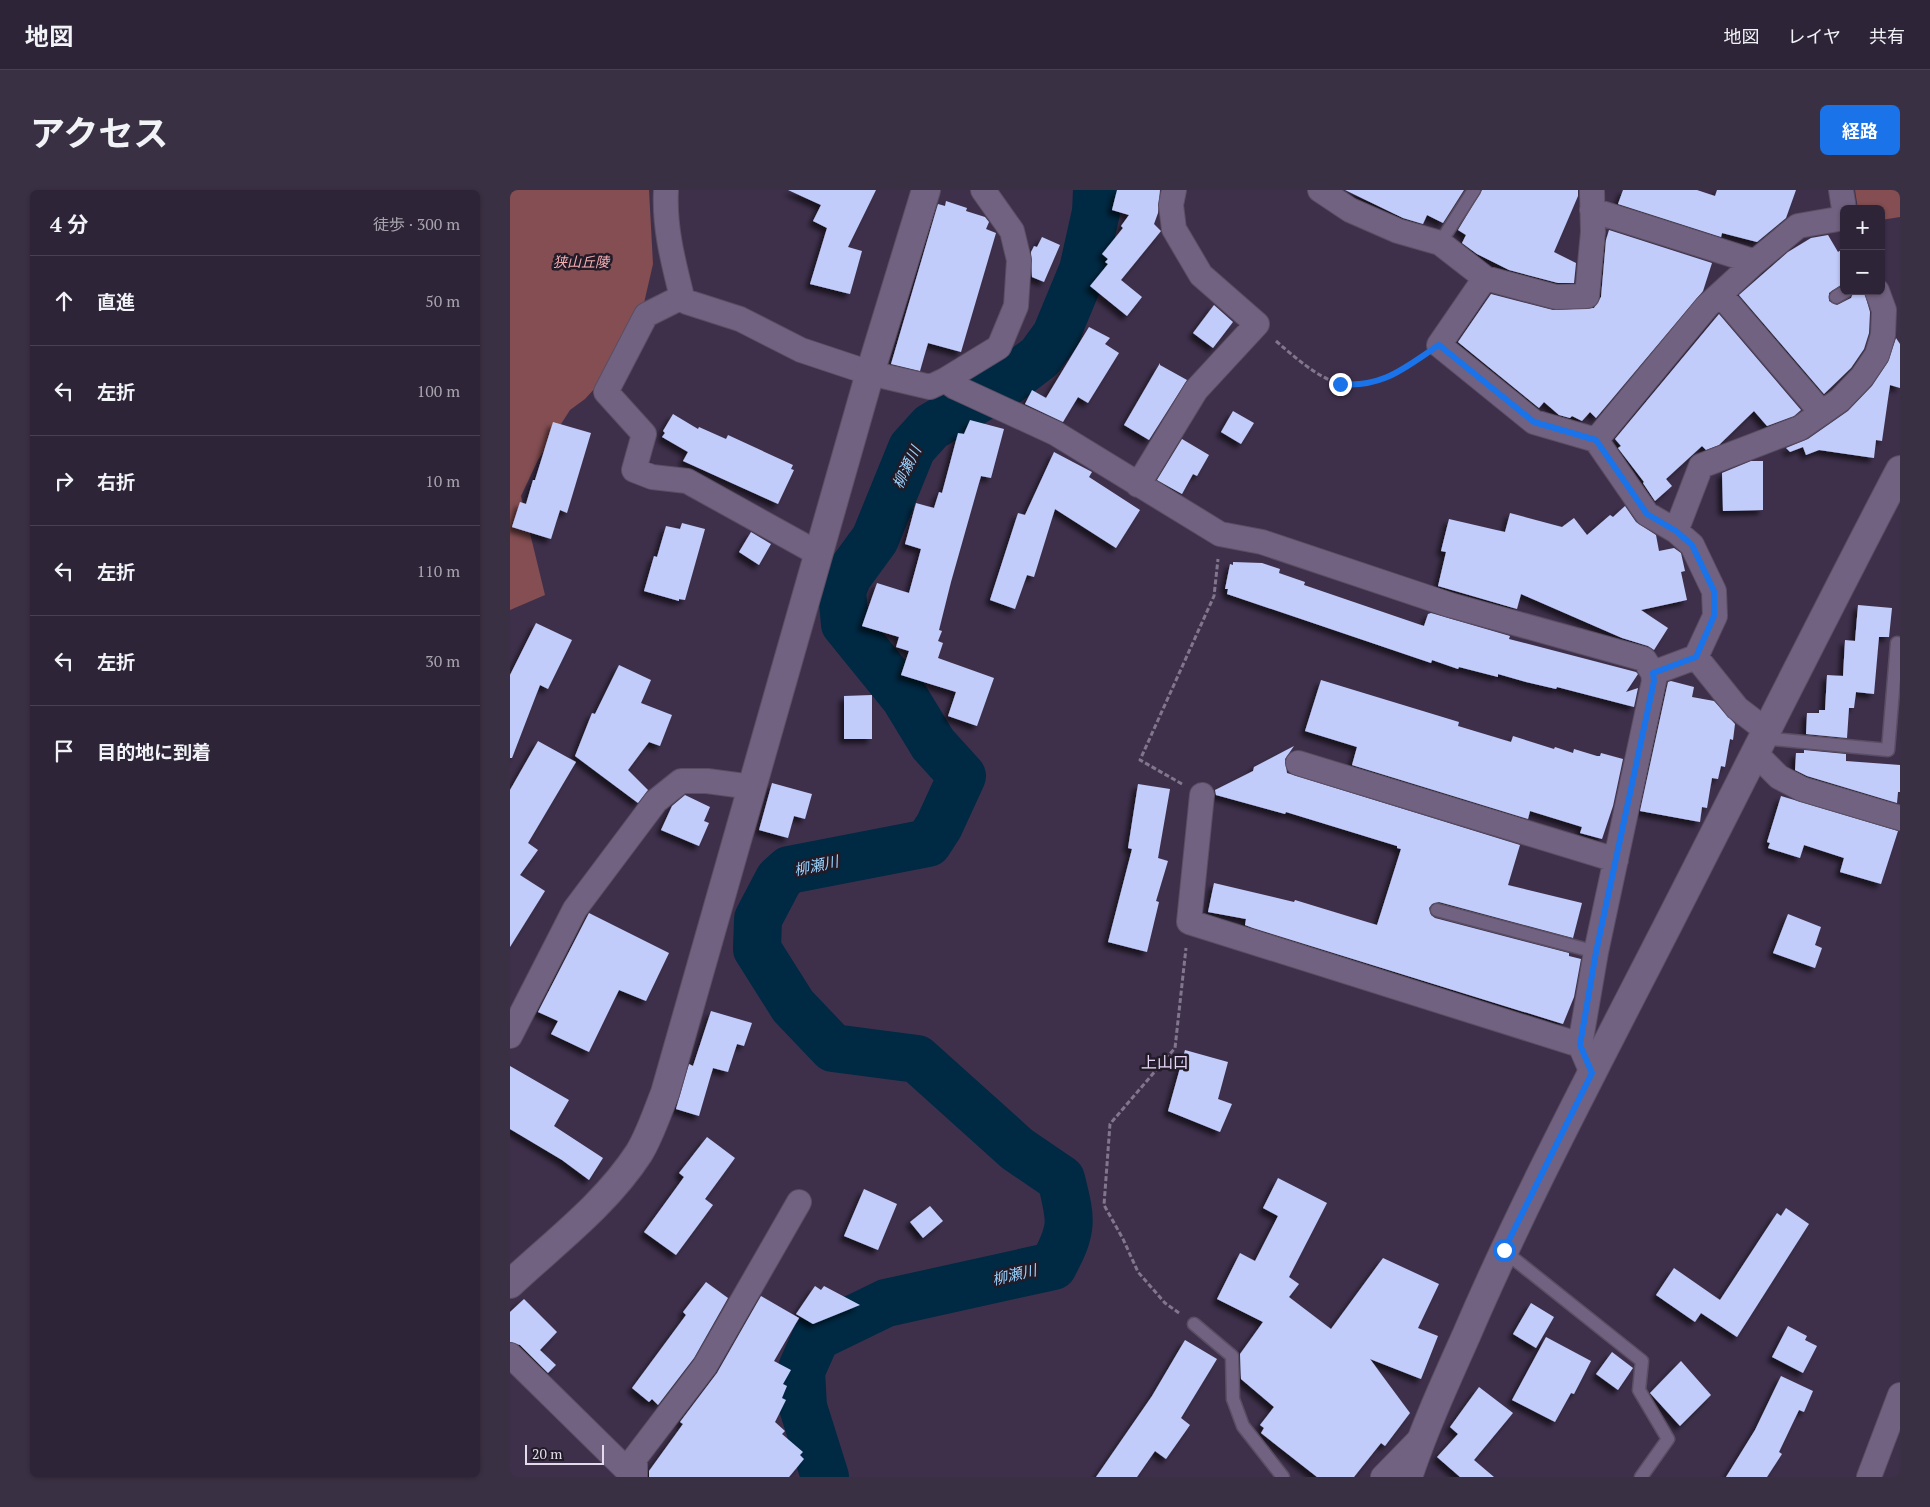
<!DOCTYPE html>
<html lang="ja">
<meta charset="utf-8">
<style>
body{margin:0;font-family:"PT Serif","Noto Sans JP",serif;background:#3a3043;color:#f1f3f6}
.controls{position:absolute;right:15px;top:15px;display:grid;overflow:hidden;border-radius:8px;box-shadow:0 1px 4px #0004}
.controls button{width:45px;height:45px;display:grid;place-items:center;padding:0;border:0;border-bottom:1px solid #494153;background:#2e2438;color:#f1f3f6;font:25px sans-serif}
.scale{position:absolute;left:15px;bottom:12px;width:79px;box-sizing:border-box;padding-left:5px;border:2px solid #e3daeb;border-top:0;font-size:14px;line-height:18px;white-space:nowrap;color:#e3daeb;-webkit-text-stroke:4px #221b28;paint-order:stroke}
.stop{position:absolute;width:15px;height:15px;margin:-11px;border:4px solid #1a73e8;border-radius:50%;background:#fff}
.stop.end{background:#1a73e8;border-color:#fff;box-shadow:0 1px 5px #0008}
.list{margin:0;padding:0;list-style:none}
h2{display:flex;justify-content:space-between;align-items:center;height:65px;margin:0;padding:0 20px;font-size:21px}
h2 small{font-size:16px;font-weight:400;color:#a7a4ae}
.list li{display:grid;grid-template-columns:32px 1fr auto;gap:15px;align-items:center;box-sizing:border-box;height:90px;padding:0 20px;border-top:1px solid #494153}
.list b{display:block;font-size:19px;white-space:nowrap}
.list em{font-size:16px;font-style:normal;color:#a7a4ae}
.icon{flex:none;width:28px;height:28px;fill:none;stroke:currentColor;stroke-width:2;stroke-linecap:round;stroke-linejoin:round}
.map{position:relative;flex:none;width:1390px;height:1287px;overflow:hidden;border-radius:8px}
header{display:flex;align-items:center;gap:30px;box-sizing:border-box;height:70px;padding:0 25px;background:#2e2438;border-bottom:1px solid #494153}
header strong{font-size:24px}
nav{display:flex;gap:28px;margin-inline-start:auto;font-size:18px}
.intro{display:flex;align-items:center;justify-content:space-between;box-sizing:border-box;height:120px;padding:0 30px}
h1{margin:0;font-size:35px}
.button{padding:12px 22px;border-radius:8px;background:#1a73e8;color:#fff;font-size:18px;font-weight:700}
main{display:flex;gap:30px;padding:0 30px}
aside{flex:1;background:#2e2438;border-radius:8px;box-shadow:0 1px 4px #0004}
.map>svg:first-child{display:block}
</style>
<header>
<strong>地図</strong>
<nav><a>地図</a><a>レイヤ</a><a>共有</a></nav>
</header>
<div class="intro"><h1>アクセス</h1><a class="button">経路</a></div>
<main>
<aside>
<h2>4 分<small>徒歩 · 300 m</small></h2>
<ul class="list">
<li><svg class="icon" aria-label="ahead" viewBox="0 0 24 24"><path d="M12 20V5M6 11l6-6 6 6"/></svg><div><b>直進</b></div><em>50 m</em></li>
<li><svg class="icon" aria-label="left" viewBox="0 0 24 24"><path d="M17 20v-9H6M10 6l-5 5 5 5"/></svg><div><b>左折</b></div><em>100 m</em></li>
<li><svg class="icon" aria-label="right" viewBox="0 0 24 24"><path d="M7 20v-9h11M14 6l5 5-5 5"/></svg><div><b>右折</b></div><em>10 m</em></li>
<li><svg class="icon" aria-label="left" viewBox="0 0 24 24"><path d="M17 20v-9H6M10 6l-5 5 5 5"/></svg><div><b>左折</b></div><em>110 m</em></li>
<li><svg class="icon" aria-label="left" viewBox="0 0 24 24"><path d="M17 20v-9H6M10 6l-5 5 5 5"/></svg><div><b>左折</b></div><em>30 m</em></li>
<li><svg class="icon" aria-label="arrive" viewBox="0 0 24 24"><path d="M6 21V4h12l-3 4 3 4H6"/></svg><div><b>目的地に到着</b></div></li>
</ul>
</aside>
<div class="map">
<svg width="1390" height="1287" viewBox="0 0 1390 1287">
<defs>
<filter id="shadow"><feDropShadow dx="-4.5" dy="4.5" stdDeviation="2.5" flood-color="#0009"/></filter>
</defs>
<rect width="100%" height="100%" fill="#3e304b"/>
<path fill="#844e52" d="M 0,0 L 139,0 L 143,74 L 134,113 L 86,197 L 75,209 L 60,220 L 28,270 L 11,306 L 35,405 L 0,420 Z
M 1345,0 L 1390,0 L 1390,27 L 1371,30 L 1371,19 L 1348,19 Z"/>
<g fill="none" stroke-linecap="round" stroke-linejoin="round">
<path stroke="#002943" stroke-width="48" d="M 315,1287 L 293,1217 L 291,1181 L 306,1147 L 376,1113 L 543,1076 C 564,1037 561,1030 551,989 L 507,959 L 407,869 L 323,858 L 283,816 L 247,759 L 248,729 L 269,689 L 279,680 L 418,653 L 429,636 L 452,586 L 423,554 L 395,508 L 335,434 L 332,401 L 338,386 L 365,349 L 402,258 L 421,237 L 496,193 L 530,167 L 546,145 L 573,80 L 586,22 L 587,0"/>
</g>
<path fill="#c2ccfb" filter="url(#shadow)" d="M 278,0 L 366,0 L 338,57 L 352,61 L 340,104 L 300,94 L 317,38 L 303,31 L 311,15 Z
M 607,0 L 650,0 L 648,23 L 644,34 L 651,41 L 611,90 L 632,107 L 617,126 L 580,96 L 598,74 L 595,72 L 598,69 L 592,64 L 613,38 L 611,36 L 619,25 L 602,20 Z
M 835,0 L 954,0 L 933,33 L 917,25 L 913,34 L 893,28 Z
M 972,0 L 1068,0 L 1068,6 L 1044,62 L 1066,73 L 1064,93 L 1048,93 L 999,80 L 967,64 L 952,53 L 956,45 L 948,40 Z
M 1113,0 L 1187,0 L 1205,6 L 1207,0 L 1286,0 L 1276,28 L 1247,52 L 1212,43 L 1211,47 L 1108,14 Z
M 436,11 L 457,18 L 456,21 L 475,27 L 479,32 L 476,39 L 486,43 L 451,162 L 418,153 L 410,181 L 381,174 L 428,14 L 435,16 Z
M 1099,40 L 1202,73 L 1193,101 L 1086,228 L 1080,222 L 1072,231 L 1062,226 L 1060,228 L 1049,225 L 1034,212 L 1029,218 L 948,152 L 981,104 L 1043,120 L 1084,118 L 1091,107 L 1096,50 Z
M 1318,45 L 1328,62 L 1331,60 L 1334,65 L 1334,93 L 1319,103 L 1319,111 L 1327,115 L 1341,108 L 1344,101 L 1354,101 L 1360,122 L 1359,143 L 1354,159 L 1341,178 L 1314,204 L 1229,105 L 1278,62 L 1301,48 Z
M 532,47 L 550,55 L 534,92 L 522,87 L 521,62 L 524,56 L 527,57 Z
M 704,115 L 723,132 L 703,158 L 683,143 Z
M 1209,124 L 1291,220 L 1284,226 L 1257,236 L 1244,221 L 1209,255 L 1196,260 L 1192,256 L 1156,289 L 1162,296 L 1145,311 L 1133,293 L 1134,292 L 1108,258 L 1111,256 L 1105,249 Z
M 579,137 L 600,148 L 595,154 L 609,163 L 578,213 L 568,207 L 553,232 L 515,214 L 522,200 L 536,208 Z
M 1386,148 L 1390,154 L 1390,198 L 1380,195 L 1372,251 L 1366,250 L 1364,268 L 1309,260 L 1296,265 L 1293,257 L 1280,262 L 1276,258 L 1298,249 L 1338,221 L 1362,196 L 1378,172 Z
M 650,173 L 650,175 L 677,190 L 639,250 L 614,235 Z
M 723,221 L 744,233 L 731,254 L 711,242 Z
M 163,224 L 188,239 L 189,237 L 216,249 L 218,245 L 283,275 L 281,279 L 284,280 L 268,314 L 173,271 L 178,262 L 152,247 L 155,243 L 153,241 Z
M 460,230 L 494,239 L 481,288 L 471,286 L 441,392 L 429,440 L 432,441 L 428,451 L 433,453 L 428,468 L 484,488 L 467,536 L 438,526 L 446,502 L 391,485 L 399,461 L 386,457 L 389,447 L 352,436 L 367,393 L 399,403 L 411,359 L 395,354 L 406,313 L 424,318 L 429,302 L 432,303 L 448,243 L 454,244 Z
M 43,232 L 81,243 L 57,323 L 50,320 L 41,349 L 2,337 L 10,312 L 16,314 L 23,290 L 25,290 Z
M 672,249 L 699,265 L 687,286 L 683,284 L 672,304 L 647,290 Z
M 544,262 L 582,282 L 579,287 L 630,320 L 606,358 L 545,319 L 524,387 L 517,385 L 505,419 L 480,410 L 508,323 L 515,325 Z
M 1241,271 L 1253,271 L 1253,320 L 1213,321 L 1212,283 Z
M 1115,316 L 1126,332 L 1146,345 L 1149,361 L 1164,358 L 1171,363 L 1175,381 L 1171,382 L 1177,410 L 1131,420 L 1158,438 L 1144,460 L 1138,456 L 1112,448 L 1011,404 L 1007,419 L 928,396 L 936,362 L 931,361 L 939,329 L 995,342 L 1000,323 L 1052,337 L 1064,328 L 1077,345 L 1100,325 L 1103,327 Z
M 172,333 L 195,339 L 175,410 L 169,409 L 169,411 L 134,401 L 144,366 L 147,367 L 156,336 L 170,339 Z
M 241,342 L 261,354 L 249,375 L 229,362 Z
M 723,372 L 752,373 L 770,379 L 769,383 L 795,392 L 794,395 L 914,436 L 918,424 L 921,423 L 1000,446 L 999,449 L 1126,482 L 1128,484 L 1116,502 L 1128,498 L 1124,517 L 1047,497 L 1046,499 L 1016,492 L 988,484 L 988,487 L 949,477 L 948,479 L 922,470 L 921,473 L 717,404 L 718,399 L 715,399 L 720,374 L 723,375 Z
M 1348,415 L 1382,418 L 1379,447 L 1369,447 L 1364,504 L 1346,502 L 1344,518 L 1339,518 L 1337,548 L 1296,544 L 1297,523 L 1309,523 L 1309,520 L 1315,520 L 1317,485 L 1333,486 L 1335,450 L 1345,451 Z
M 26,433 L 62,450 L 38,499 L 30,495 L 2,568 L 0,568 L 0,485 Z
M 109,475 L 141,490 L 131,513 L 162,525 L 150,556 L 139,552 L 118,580 L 138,600 L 128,613 L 65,566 L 82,523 L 85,524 Z
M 811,490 L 949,532 L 948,536 L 1001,552 L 1003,546 L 1044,559 L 1045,557 L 1063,563 L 1064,559 L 1087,566 L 1090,566 L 1091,563 L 1113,569 L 1103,616 L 1092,649 L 1070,643 L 1072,637 L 1020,621 L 1018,629 L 842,575 L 847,557 L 795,541 Z
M 1161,491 L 1184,497 L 1182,507 L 1204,511 L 1225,534 L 1223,550 L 1220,549 L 1215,577 L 1211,576 L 1208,589 L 1202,588 L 1197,618 L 1192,617 L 1190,632 L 1130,621 L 1158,492 Z
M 362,505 L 362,549 L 334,549 L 334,506 Z
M 28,551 L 66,572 L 18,653 L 28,660 L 10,685 L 35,701 L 0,757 L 0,600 Z
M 784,556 L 775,569 L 777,583 L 1010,655 L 998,695 L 1072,713 L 1063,748 L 929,712 L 922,714 L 919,718 L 921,725 L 925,728 L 1059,763 L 1059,766 L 1071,769 L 1064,807 L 1053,834 L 743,738 L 735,735 L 736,729 L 698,722 L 704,693 L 784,712 L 785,710 L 867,735 L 891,659 L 887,658 L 887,656 L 776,622 L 775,624 L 706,605 L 705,600 L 743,581 L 744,577 Z
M 1294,560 L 1336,564 L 1336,571 L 1390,575 L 1390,602 L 1388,602 L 1387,613 L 1297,586 L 1285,580 L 1286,563 L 1294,563 Z
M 262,593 L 302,604 L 295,629 L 284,626 L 278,648 L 249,640 Z
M 628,594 L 660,599 L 648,668 L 658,671 L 646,711 L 649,712 L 637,762 L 598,752 L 622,659 L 618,658 Z
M 175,605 L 200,617 L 194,631 L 199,633 L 189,656 L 151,640 L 162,616 Z
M 1271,606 L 1388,641 L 1371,694 L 1330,682 L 1334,668 L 1294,655 L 1290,668 L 1258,658 L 1260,653 L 1257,652 Z
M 79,723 L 159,763 L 136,811 L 109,800 L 79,862 L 41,844 L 48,831 L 28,822 Z
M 1278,724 L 1311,737 L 1305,755 L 1312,758 L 1305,778 L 1263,763 Z
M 201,821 L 242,833 L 234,856 L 227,854 L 218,882 L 203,878 L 189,926 L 166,919 L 179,874 L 183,876 Z
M 675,860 L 718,872 L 708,909 L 722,914 L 710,942 L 658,921 Z
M 0,876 L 59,910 L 44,936 L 93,968 L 79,990 L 52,970 L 0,939 Z
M 197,947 L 225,968 L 195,1009 L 203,1015 L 166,1065 L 134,1042 L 174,987 L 169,983 Z
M 768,988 L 817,1013 L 779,1087 L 789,1094 L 779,1107 L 821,1139 L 873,1068 L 929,1094 L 908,1138 L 928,1146 L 911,1189 L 860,1169 L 900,1223 L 875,1256 L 871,1253 L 844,1287 L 807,1287 L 751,1243 L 754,1238 L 750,1235 L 764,1217 L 731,1189 L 730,1164 L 753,1132 L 707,1109 L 730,1063 L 745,1071 L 768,1026 L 753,1018 Z
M 354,999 L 387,1014 L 368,1060 L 334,1046 Z
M 420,1016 L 433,1031 L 413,1048 L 400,1032 Z
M 1276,1018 L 1299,1034 L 1227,1147 L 1191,1123 L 1185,1132 L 1146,1105 L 1164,1078 L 1210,1110 L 1267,1023 L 1271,1026 Z
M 196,1092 L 218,1108 L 184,1168 L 148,1215 L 142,1209 L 139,1212 L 122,1198 L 176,1125 L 173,1122 Z
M 305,1096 L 311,1100 L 314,1096 L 350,1115 L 303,1134 L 286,1124 Z
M 251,1106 L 289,1128 L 264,1171 L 281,1180 L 273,1194 L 277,1196 L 272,1208 L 276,1210 L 265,1232 L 275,1241 L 272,1244 L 293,1262 L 290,1265 L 294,1269 L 279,1287 L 139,1287 L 139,1281 L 173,1234 L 170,1232 L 207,1183 Z
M 14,1109 L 47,1142 L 30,1160 L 46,1175 L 38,1183 L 10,1155 L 0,1152 L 0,1122 Z
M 1021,1113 L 1044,1127 L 1026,1158 L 1003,1144 Z
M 1278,1136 L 1297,1146 L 1295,1150 L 1307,1156 L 1293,1183 L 1262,1167 Z
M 1036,1147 L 1081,1171 L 1064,1204 L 1061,1203 L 1045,1232 L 1002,1210 Z
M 675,1150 L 707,1169 L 671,1228 L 680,1235 L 656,1269 L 645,1261 L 627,1287 L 586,1287 L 642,1206 Z
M 1102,1162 L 1123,1178 L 1108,1200 L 1086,1184 Z
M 1171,1171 L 1201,1205 L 1170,1236 L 1140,1203 Z
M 1271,1186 L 1303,1201 L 1294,1222 L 1289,1220 L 1269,1262 L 1272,1264 L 1257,1287 L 1216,1287 L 1245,1240 Z
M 969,1197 L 1003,1223 L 964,1270 L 984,1287 L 950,1287 L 927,1267 L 948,1244 L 940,1237 Z"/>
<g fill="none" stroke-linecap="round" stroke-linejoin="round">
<defs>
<path id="service" d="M 930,53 L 964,0
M 1326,107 L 1336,101
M 1253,548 L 1378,560 L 1387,453
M 927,720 L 1086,762
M 994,1061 L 1132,1171 L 1129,1200 L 1158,1249 L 1131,1287
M 684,1134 L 722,1166 L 723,1209 L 733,1236 L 773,1287"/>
<path id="minor" d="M 156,0 C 154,37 163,71 172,107 L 177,112 L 230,129 L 291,160 L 360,183 L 420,197 L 435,190 L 445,197 L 545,243 L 710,344 L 752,352 L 940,415 L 1134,469 L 1143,483 L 1144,491 L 1086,762 L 1070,855 L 1082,883
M 810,0 L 840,20 L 888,41 L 930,53 L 975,88 L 1046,107 L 1077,106 L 1083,42 L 1082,0
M 1331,0 L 1334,19
M 1082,20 L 1245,72
M 975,88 L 929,155 L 1024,232 L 1086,250 L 1197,116 L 1245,72 L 1288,36 L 1334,28
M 1210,104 L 1312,223
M 172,107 L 136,125 L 96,202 L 134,244 L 124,280 L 142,287 L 177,291 L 309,364
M 435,190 L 489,157 L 506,116 L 509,70 L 502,41 L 473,0
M 1086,250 L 1137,324 L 1166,341 L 1182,355 L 1204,401 L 1205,426 L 1186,467 L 1227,518 L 1257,541
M 628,295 L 686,200 L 747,134 L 691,85 L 664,39 L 661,15 L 664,0
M 1166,341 L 1191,276 L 1290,238 L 1330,210 L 1352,187 L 1367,165 L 1373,145 L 1374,120 L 1367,101
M 1143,483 L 1186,467
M 1246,564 L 1269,587 L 1292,599 L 1390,628
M 788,573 L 1106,670
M 692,605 L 679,732 L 1070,855
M 0,846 L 65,719 L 146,611 L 171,591 L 197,591 L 242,597
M 0,1165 L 124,1287
M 125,1287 L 125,1268 L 195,1176 L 289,1012
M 873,1287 L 912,1247
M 1359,1287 L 1390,1205"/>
<path id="tertiary" d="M 0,1094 C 44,1053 96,1014 129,963 C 140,945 147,923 155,903 L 360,183 L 416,0
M 898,1287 C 914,1239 935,1193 956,1146 C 1007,1027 1067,912 1126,797 C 1215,625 1300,452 1390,280"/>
</defs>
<use href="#service" stroke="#5a4e64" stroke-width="15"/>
<use href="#minor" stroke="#5a4e64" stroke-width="26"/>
<use href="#tertiary" stroke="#5a4e64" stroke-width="30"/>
<path stroke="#82768d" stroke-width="3" stroke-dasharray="5 2.5" stroke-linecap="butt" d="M 766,151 C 823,201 844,211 909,168
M 672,594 L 630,570 L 704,406 L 708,369
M 669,1123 L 655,1113 L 628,1082 L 613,1049 L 594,1015 L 600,934 L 665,858 L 676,758"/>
<use href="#service" stroke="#726281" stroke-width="12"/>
<use href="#minor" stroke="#726281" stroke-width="24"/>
<use href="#tertiary" stroke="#726281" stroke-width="28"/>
</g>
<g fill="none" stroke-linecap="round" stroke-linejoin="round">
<path stroke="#1a73e8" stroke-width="6" d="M 830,194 C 873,198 894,178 929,155 L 1024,232 L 1086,250 L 1137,324 L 1166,341 L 1182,355 L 1204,401 L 1204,426 L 1186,467 L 1143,483 L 1144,491 L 1086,762 L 1070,855 L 1082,883 L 994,1060"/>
</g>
<g text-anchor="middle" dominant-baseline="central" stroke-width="5" stroke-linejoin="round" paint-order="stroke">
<g font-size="14" font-style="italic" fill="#f5aeb2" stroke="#221b28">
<text x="71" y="71">狭山丘陵</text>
</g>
<g font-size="15" font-style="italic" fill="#9ad2fd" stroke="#221b28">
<text transform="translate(396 277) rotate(-64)">柳瀬川</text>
<text transform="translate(306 675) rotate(-12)">柳瀬川</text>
<text transform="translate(504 1084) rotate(-13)">柳瀬川</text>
</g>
<g font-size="16" fill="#e6d5f7" stroke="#221b28">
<text x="655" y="872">上山口</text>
</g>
</g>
</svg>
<div class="controls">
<button>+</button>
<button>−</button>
</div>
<div class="scale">20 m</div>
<div class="stop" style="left:994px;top:1060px"></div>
<div class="stop end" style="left:830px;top:194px"></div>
</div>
</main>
